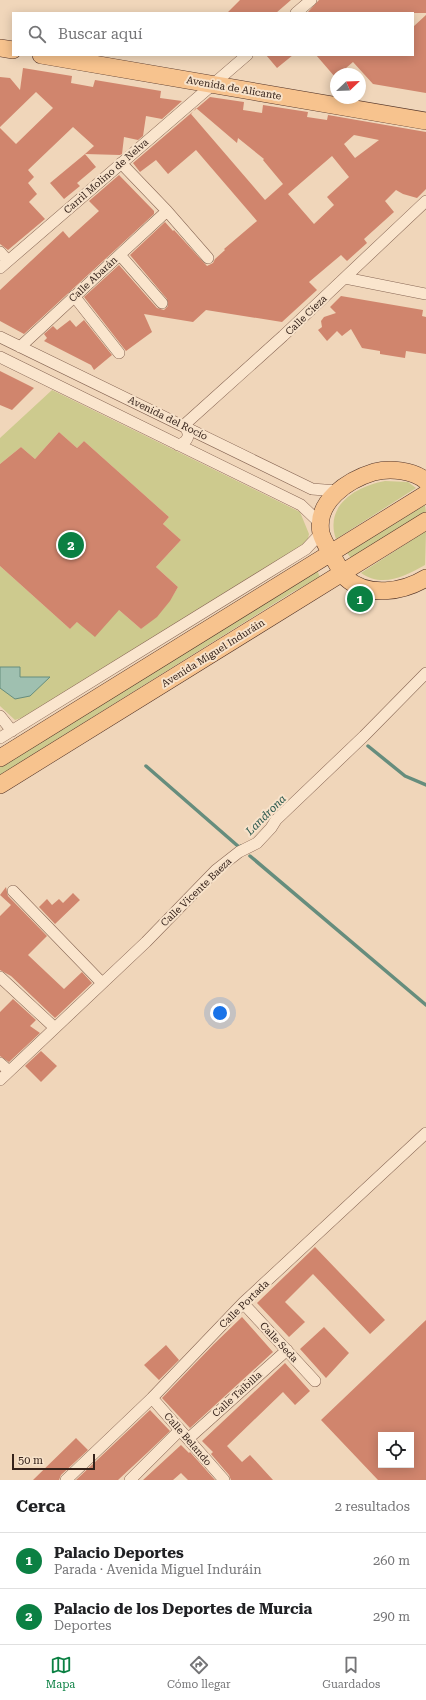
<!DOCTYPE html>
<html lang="es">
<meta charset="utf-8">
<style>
body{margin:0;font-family:"Roboto Serif",serif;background:#f6f6f6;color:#202124}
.controls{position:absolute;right:12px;bottom:12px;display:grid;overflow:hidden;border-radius:0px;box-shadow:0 2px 10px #0003}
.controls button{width:36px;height:36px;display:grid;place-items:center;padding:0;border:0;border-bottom:1px solid #e0e0e0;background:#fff;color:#202124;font:20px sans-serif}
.compass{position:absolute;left:330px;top:68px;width:36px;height:36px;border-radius:50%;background:#fff;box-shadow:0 2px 10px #0003;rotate:67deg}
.scale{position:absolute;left:12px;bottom:10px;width:83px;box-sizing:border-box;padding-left:4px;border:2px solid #35221a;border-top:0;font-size:11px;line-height:14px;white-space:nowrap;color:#35221a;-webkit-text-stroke:3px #f7e2ca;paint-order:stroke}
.you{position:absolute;left:220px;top:1013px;width:14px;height:14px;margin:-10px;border:3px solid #fff;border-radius:50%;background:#1a73e8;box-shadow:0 0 0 6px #1a73e833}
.badge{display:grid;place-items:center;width:26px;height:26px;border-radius:50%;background:#0b8043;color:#fff;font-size:13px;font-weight:700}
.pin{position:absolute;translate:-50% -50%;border:2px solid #fff;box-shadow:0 1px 4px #0006}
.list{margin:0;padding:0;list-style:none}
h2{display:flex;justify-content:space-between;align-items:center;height:52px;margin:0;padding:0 16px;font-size:17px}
h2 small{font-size:13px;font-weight:400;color:#757577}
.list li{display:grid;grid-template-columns:26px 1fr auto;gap:12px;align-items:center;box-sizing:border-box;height:56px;padding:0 16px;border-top:1px solid #e0e0e0}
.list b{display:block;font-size:15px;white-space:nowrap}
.list p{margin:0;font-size:13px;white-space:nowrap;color:#757577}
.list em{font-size:13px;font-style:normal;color:#757577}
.icon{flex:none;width:22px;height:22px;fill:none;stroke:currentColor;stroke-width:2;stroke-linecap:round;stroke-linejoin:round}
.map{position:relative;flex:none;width:426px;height:1480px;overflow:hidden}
.search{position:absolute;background:#fff;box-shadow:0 2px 10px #0003;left:12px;right:12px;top:12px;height:44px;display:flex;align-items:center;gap:10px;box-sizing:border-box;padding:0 14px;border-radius:0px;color:#757577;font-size:15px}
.sheet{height:164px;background:#fff}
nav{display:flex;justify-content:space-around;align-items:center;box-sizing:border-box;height:56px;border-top:1px solid #e0e0e0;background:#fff;font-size:11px;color:#757577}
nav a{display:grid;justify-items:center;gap:2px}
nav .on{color:#0b8043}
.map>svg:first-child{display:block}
</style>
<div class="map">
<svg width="426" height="1480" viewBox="0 0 426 1480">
<rect width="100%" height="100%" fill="#f0d6ba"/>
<path fill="#cdca8e" d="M 52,390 L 300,512 L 309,534 L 307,543 L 27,716 L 15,720 L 0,706 L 0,566 L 70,629 L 77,622 L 119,610 L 141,629 C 157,617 168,605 178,587 L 156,567 L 181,540 L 163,524 L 169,517 L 84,441 L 77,448 L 59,432 L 35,459 L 21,447 L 0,464 L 0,438 Z
M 385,481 L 408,482 L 416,488 L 336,539 C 324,505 357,486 385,481 Z
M 425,505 L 426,512 L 351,558 L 347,553 Z
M 426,531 L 425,565 C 405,576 383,588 361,573 Z
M 317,570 L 320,577 L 291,593 L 0,775 L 0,766 Z"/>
<path fill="#9fc0b0" stroke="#668d7d" d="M 0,667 L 20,667 L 20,677 L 50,677 L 30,696 L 15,699 L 0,688 Z"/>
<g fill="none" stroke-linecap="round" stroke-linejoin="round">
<path stroke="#668d7d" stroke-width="3.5" d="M 368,746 L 405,776 L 426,785
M 146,766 L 239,847 L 241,846
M 250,856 L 426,1005"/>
</g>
<path fill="#d0856d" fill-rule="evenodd" d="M 240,0 L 291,0 L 276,13 L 227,13 Z
M 319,0 L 426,0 L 426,13 L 307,13 Z
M 426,15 L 426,93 L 373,84 L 353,62 L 339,74 L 336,74 L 335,77 L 316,55 L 413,55 L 413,27 Z
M 266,55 L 293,55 L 277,68 Z
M 23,68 L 72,76 L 71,83 L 93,87 L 95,80 L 161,91 L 160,98 L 182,101 L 162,119 L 146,116 L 143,136 L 138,140 L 124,137 L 122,154 L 120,155 L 85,154 L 94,146 L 73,127 L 28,170 L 34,177 L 28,183 L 37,194 L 29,202 L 45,219 L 8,250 L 0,244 L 0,128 L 16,144 L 53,108 L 36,92 L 0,127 L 0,77 L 10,78 L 20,90 Z
M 210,97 L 244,102 L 243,110 L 262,113 L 263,105 L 308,112 L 307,117 L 327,120 L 328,115 L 426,132 L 426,189 L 417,198 L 403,194 L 396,190 L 385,201 L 394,212 L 364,239 L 367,243 L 347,261 L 341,255 L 309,282 L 317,290 L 282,322 L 206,310 L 193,322 L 144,314 L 152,332 L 126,351 L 84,297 L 119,265 L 157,308 L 164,310 L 168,306 L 167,299 L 130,255 L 165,222 L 173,231 L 174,230 L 207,266 L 213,263 L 215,259 L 225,250 L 224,249 L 257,221 L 196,150 L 168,174 L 156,160 L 140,172 L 133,163 ZM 196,108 L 237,143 L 238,138 L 264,159 L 263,160 L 283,184 L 265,200 L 191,114 ZM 354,135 L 379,140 L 355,158 L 344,144 ZM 332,156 L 349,177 L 327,197 L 334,205 L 314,224 L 288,194 Z
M 85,154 L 96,167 L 77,183 L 80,186 L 64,199 L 50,183 Z
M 119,175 L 154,211 L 154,214 L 24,334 L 0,321 L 0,290 L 63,231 L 69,238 L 99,211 L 89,201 Z
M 341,296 L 423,310 L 422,316 L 426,317 L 426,354 L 406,351 L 405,358 L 380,354 L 380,351 L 362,348 L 351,329 L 342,336 L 337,331 L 327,341 L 318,330 L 322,327 L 321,321 L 324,317 L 336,313 L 330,307 Z
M 70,320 L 76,327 L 84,320 L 112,355 L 94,370 L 91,365 L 44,341 L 47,338 L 44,334 L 53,326 L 57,330 Z
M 0,371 L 34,388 L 12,410 L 0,405 Z
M 59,432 L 77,448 L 84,441 L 169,517 L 163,524 L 181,540 L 156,567 L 178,587 L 170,601 L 157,617 L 141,629 L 119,610 L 95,637 L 77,622 L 70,629 L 0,566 L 0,464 L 21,447 L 35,459 Z
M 6,887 L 8,896 L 47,936 L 28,955 L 64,989 L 82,972 L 92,983 L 55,1018 L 11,976 L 0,970 L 0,916 L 11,905 L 0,895 Z
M 73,893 L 80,900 L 55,924 L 39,907 L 47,899 L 52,905 L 59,899 L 63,903 Z
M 13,999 L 36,1020 L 30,1026 L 40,1033 L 9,1062 L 0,1056 L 0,1012 Z
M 41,1051 L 57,1066 L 41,1082 L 25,1066 Z
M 315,1247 L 385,1320 L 370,1334 L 313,1274 L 285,1302 L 305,1322 L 289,1337 L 257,1303 Z
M 242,1317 L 273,1352 L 190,1428 L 162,1398 L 214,1344 Z
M 426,1320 L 426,1480 L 378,1480 L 321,1420 ZM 381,1435 L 411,1435 L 411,1465 L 381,1465 Z
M 324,1327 L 349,1353 L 326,1378 L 300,1349 Z
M 166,1345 L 179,1360 L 159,1380 L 144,1365 Z
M 285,1363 L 310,1391 L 295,1405 L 283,1392 L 227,1446 L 242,1462 L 250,1455 L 273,1480 L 231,1480 L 229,1475 L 211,1454 L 213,1452 L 202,1441 Z
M 150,1410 L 170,1431 L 147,1453 L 118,1480 L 76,1480 Z
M 76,1438 L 88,1450 L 61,1475 L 59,1480 L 33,1480 Z
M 181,1445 L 189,1453 L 190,1452 L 215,1480 L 188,1480 L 181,1473 L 173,1480 L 143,1480 Z"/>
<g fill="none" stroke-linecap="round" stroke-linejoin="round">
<defs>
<path id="minor" d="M 296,13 L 311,0
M 121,163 L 167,211 L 208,258
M 0,252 L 8,261
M 120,255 L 162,303
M 0,268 L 247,55
M 345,278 L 426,294
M 74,296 L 119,353
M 0,337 L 312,489 L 337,491
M 20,347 L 167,211
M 0,357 L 301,505 L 321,524
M 183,426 L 283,336 L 426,201
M 178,445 C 188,442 191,435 185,427
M 0,716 L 12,731
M 0,738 L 306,549 L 321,533
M 13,891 L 102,983
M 0,977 L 55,1028
M 0,1063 L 9,1071
M 0,1080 L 146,942 L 216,870 L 239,852 L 257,843 L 271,828 L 276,820 L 364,736 L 426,673
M 243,1303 L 315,1381
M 152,1398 L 224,1480
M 188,1439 L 287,1350
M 66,1480 L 152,1398 L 243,1303 L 426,1133
M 130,1480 L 180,1430"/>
<path id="primary" d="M 0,48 L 13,50
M 41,55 L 426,121
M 426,481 C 413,470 390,468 374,472 C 348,480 315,501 321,533 C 323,541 329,550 333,557 C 337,564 341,572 346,578 C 368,598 403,592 426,578
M 0,758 L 426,494
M 0,785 L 426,521"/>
</defs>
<use href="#minor" stroke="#876654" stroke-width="12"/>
<use href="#primary" stroke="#543529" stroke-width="18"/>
<use href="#minor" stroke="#fae5cd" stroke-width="11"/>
<use href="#primary" stroke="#f7c38e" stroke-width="17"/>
</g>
<g text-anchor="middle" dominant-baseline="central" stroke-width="4" stroke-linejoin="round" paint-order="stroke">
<g font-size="10" fill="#35221a" stroke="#f7e2ca">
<text transform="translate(234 88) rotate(10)">Avenida de Alicante</text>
<text transform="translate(106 176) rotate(-41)">Carril Molino de Nelva</text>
<text transform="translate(93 279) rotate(-43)">Calle Abarán</text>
<text transform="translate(306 315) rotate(-44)">Calle Cieza</text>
<text transform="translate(168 418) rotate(26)">Avenida del Rocío</text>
<text transform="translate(213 653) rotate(-32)">Avenida Miguel Induráin</text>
<text transform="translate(196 892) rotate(-44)">Calle Vicente Baeza</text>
<text transform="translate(244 1304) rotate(-44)">Calle Portada</text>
<text transform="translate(279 1342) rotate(47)">Calle Seda</text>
<text transform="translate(237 1394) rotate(-42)">Calle Taibilla</text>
<text transform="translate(188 1439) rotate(49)">Calle Belando</text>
</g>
<g font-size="11" font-style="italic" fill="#28564b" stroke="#f7e2ca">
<text transform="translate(266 815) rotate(-45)">Landrona</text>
</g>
</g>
</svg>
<div class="controls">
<button><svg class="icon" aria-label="locate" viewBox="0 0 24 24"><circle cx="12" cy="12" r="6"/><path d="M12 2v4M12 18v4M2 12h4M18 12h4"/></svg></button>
</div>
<svg class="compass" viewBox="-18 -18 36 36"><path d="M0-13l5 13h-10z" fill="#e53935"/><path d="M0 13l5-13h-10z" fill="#757577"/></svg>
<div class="scale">50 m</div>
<div class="you"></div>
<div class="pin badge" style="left:360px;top:599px">1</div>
<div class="pin badge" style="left:71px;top:545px">2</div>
<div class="search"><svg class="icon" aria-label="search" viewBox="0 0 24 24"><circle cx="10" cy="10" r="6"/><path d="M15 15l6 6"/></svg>Buscar aquí</div>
</div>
<section class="sheet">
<h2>Cerca<small>2 resultados</small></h2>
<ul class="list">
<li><span class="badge">1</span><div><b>Palacio Deportes</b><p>Parada · Avenida Miguel Induráin</p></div><em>260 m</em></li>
<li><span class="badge">2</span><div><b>Palacio de los Deportes de Murcia</b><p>Deportes</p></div><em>290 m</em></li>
</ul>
</section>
<nav>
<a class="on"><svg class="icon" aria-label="map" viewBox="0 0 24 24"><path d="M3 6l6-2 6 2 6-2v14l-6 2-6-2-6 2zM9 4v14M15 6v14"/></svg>Mapa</a>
<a><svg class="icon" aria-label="directions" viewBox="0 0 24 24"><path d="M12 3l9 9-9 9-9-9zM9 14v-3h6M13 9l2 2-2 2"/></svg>Cómo llegar</a>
<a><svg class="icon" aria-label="saved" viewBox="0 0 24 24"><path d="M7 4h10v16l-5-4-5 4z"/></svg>Guardados</a>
</nav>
